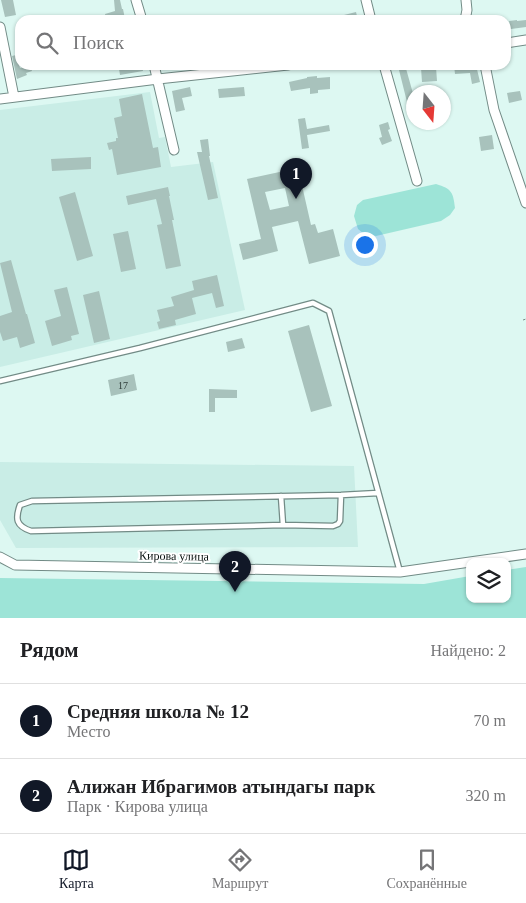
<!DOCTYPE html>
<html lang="ru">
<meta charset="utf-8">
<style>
body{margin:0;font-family:Georgia,serif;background:#f6f6f6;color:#202124}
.controls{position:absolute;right:15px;bottom:15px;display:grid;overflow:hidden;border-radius:10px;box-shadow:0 1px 4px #0004}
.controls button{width:45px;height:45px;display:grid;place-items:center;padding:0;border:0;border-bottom:1px solid #e0e0e0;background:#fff;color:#202124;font:25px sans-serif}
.compass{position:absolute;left:406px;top:85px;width:45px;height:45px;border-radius:50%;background:#fff;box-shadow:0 1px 4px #0004;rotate:163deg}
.you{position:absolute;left:364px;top:244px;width:18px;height:18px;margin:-12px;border:4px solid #fff;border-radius:50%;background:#1a73e8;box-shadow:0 0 0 8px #1a73e833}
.badge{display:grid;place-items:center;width:32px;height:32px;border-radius:50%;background:#111827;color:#fff;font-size:16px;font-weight:700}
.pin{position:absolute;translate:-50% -41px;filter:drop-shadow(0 1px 2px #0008)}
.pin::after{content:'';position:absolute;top:26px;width:18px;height:15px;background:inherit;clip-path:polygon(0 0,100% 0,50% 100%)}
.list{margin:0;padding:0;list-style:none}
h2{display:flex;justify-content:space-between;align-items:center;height:65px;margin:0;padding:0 20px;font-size:21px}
h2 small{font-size:16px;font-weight:400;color:#757577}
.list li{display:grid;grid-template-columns:32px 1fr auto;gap:15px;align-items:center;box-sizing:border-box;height:75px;padding:0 20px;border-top:1px solid #e0e0e0}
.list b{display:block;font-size:19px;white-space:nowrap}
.list p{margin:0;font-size:16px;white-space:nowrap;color:#757577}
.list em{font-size:16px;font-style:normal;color:#757577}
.icon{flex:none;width:28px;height:28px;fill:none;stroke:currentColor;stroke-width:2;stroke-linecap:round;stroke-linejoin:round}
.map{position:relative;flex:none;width:526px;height:618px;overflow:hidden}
.search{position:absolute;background:#fff;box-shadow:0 1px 4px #0004;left:15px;right:15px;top:15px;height:55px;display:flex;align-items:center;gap:12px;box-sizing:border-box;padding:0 18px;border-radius:15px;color:#757577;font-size:19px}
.sheet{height:215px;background:#fff}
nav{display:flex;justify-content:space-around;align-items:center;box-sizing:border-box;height:70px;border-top:1px solid #e0e0e0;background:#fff;font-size:14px;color:#757577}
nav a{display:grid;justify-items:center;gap:2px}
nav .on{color:#111827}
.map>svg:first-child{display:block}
</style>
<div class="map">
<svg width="526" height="618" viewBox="0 0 526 618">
<rect width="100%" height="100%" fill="#ddf8f2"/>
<path fill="#c9ede6" d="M 150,92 L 159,138 L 165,137 L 171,167 L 213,162 L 245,310 L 0,367 L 0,110 Z
M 0,462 L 354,466 L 358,547 L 16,548 L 0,520 Z"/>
<path fill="#9de4d7" d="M 436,184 C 452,189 453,192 455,208 L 450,215 L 441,221 L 376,236 L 364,234 L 358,229 L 354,216 L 357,205 L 363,200 Z
M 526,567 L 526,618 L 0,618 L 0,578 L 424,584 L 470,576 L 470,599 L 507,599 L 507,570 Z"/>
<path fill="#a8c2bc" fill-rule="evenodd" d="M 1,0 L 13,0 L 16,15 L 5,17 Z
M 114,0 L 120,0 L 122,9 L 123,9 L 125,19 L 121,20 L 106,20 L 105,14 L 115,11 Z
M 356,12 L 358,20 L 332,20 L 332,18 Z
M 517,20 L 517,21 L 526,20 L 526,27 L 511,29 L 509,21 Z
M 16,55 L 20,68 L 30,65 L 32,71 L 26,73 L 27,75 L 17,79 L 12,56 Z
M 142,65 L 143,71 L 120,75 L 119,69 Z
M 402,65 L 405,65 L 414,97 L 414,105 L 408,106 L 398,66 Z
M 454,65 L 476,65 L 480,82 L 472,84 L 470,73 L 455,74 Z
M 436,67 L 437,81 L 422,82 L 421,68 Z
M 317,76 L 317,78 L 330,77 L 330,89 L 318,90 L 318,93 L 310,94 L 310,88 L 291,91 L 289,82 L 307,78 L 307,77 Z
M 190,87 L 192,96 L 182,98 L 185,110 L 176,112 L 172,91 Z
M 244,87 L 245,96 L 219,98 L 218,89 Z
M 520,91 L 522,100 L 509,103 L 507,93 Z
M 142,94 L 153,148 L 158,147 L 161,167 L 117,175 L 112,149 L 109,150 L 107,143 L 116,141 L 116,138 L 118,138 L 114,118 L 122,116 L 119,99 Z
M 305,118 L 307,129 L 329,125 L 330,131 L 307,135 L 309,148 L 302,149 L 298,119 Z
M 388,122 L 390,129 L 388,130 L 392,141 L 382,145 L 379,138 L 382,137 L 379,125 Z
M 492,135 L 494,149 L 481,151 L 479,137 Z
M 208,139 L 210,156 L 209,156 L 218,198 L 208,200 L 197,152 L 202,152 L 200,140 Z
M 91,157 L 91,169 L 52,171 L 51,159 Z
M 298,168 L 311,225 L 315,224 L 318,233 L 333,229 L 340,256 L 309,264 L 298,221 L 272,227 L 278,251 L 243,260 L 239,244 L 261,239 L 247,179 ZM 285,188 L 289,206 L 270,210 L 265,192 Z
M 168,187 L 170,196 L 169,196 L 174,220 L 172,220 L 181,266 L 166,269 L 157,225 L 162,224 L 156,199 L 128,205 L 126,196 Z
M 75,192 L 93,256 L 77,261 L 59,197 Z
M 128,231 L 136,269 L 121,272 L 113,234 Z
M 11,260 L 26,314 L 27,314 L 35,343 L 20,348 L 17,337 L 3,341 L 0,332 L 0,316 L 12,312 L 0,263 Z
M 217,275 L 224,306 L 216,308 L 212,293 L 192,298 L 196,314 L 175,320 L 176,325 L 159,329 L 157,322 L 160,321 L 157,310 L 174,306 L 171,297 L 194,290 L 192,281 Z
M 67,287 L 79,334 L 71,336 L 72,340 L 52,346 L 45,321 L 61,316 L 54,290 Z
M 99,291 L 110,339 L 94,343 L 83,295 Z
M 309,325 L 332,406 L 311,412 L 288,331 Z
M 242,338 L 245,348 L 228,352 L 226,342 Z
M 134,374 L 137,390 L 111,396 L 108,380 Z
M 209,389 L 237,390 L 237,398 L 215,398 L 215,412 L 209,412 Z"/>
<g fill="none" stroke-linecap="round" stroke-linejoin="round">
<defs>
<path id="service" d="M 0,381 L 140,348 L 313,303 L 329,311 L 400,572
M 341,495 L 340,521 L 338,524 L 333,526 L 283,525 L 31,531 C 16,526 15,519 20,505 L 32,501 L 341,495 L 378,493
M 281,496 L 283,525"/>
<path id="minor" d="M 136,0 L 142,20
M 366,0 L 371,20
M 465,20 L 467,10 L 466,0
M 0,27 L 14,97
M 506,43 L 526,40
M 154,65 L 174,150
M 384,65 L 417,181
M 485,65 L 494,110 L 526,203
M 0,99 L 158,79 L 288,65
M 0,557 L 15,565 L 400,572 L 470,562
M 470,562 L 526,554"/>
</defs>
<use href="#service" stroke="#728b86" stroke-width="7"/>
<use href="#minor" stroke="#728b86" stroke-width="11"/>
<path stroke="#7a8d88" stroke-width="1" stroke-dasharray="2.5 4" stroke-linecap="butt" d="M 523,320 L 526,319"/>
<use href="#service" stroke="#fff" stroke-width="4.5"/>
<use href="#minor" stroke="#fff" stroke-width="9"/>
</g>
<g text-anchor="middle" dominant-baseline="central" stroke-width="4" stroke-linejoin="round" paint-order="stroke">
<g font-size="10" fill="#2e3c39">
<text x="123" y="385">17</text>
</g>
<g font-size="12" fill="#060f0d" stroke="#fff">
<text transform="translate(174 556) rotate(1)">Кирова улица</text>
</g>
</g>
</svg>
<div class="controls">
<button><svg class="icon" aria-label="layers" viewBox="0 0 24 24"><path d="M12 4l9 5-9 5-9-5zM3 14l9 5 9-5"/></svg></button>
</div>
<svg class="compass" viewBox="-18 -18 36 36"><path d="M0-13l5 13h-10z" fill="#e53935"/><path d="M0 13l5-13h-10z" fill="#757577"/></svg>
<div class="you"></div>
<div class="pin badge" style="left:296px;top:199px">1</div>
<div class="pin badge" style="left:235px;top:592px">2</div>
<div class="search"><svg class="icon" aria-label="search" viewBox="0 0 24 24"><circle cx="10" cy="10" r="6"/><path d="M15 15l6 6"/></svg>Поиск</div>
</div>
<section class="sheet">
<h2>Рядом<small>Найдено: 2</small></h2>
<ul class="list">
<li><span class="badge">1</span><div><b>Средняя школа № 12</b><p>Место</p></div><em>70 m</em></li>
<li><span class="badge">2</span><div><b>Алижан Ибрагимов атындагы парк</b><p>Парк · Кирова улица</p></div><em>320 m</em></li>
</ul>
</section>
<nav>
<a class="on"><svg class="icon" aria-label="map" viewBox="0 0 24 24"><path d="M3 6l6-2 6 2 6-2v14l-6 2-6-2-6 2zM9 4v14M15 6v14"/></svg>Карта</a>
<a><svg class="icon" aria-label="directions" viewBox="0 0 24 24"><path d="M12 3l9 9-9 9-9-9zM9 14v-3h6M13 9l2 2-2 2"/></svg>Маршрут</a>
<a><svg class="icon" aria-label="saved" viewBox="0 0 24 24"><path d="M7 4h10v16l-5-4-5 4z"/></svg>Сохранённые</a>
</nav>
